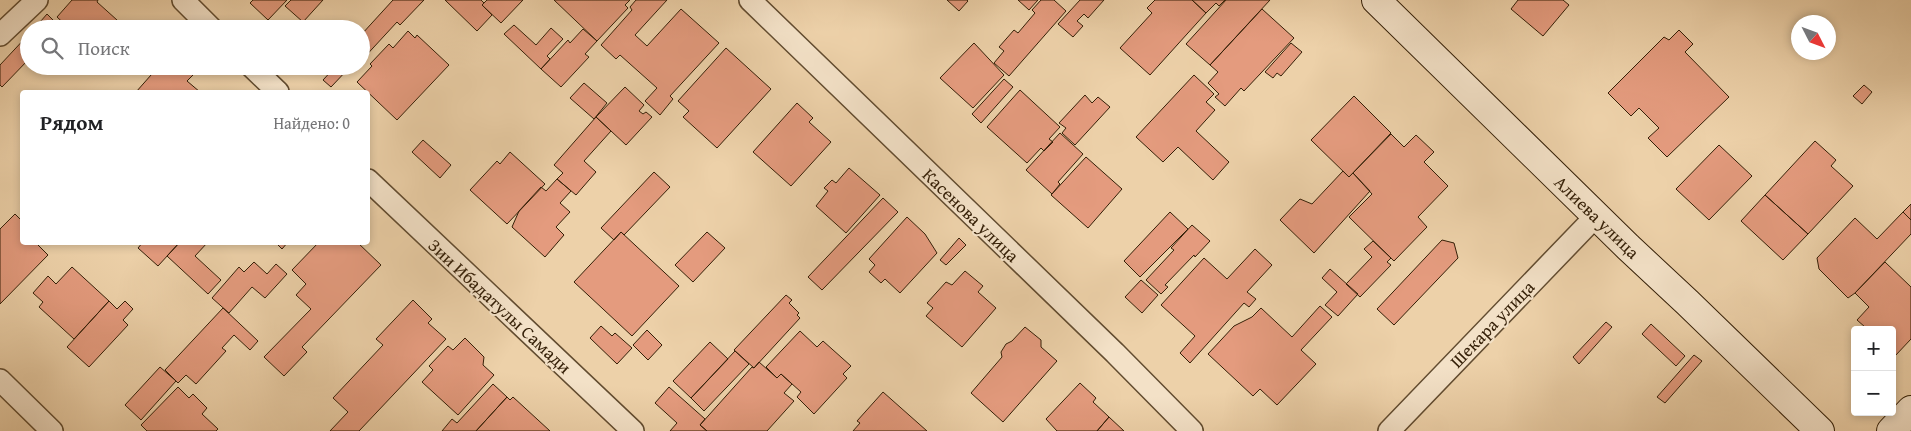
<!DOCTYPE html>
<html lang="ru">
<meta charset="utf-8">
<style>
body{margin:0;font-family:"Gentium Book Plus",serif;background:#f6f6f6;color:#202124}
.controls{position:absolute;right:15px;bottom:15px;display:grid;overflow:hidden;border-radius:5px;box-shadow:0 2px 8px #0003}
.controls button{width:45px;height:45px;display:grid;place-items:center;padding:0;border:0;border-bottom:1px solid #e0e0e0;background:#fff;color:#202124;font:25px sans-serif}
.compass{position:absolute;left:1791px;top:15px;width:45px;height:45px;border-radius:50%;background:#fff;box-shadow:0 2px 8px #0003;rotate:132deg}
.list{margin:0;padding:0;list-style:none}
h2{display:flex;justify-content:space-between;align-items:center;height:65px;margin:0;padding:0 20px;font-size:21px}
h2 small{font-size:16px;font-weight:400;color:#757577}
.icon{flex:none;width:28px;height:28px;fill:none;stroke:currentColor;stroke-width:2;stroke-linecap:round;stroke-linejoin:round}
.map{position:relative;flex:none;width:1911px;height:431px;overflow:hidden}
.search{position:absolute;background:#fff;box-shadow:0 2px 8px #0003;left:20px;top:20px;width:350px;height:55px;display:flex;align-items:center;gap:12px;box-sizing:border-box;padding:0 18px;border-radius:28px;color:#757577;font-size:19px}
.panel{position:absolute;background:#fff;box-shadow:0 2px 8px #0003;left:20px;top:90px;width:350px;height:155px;border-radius:5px}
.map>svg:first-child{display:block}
</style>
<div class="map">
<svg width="1911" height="431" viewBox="0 0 1911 431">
<rect width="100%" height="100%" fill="#edd1a9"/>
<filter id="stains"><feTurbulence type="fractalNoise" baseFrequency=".004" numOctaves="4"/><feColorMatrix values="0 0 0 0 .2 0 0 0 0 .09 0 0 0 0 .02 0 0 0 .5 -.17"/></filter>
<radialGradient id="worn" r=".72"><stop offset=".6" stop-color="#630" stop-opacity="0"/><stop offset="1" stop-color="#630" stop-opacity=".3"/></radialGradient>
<path fill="#e49b7e" stroke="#341f07" d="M 72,0 L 98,0 L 97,2 L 127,29 L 70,29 L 57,17 Z
M 253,0 L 287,0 L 268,20 L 250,3 Z
M 291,0 L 323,0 L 303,22 L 285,6 Z
M 393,0 L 424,0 L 400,25 L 397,22 L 361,61 L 361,35 Z
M 445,0 L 481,0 L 484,3 L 482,5 L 492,15 L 477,31 Z
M 487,0 L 523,0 L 501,23 L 482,5 Z
M 554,0 L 630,0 L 625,5 L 628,8 L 597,41 Z
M 636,0 L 667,0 L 635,35 L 647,46 L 681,9 L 719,43 L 670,96 L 673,99 L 660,115 L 645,101 L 657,88 L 620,55 L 616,59 L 601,45 L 632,10 L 630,7 Z
M 947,0 L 967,0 L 968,1 L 959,11 Z
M 1018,0 L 1038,0 L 1029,10 Z
M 1041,0 L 1054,0 L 1066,11 L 1009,76 L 994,63 L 1004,51 L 999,47 L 1014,30 L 1018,33 L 1035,13 L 1032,10 Z
M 1080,0 L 1104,0 L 1088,18 L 1084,14 L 1077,21 L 1083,26 L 1073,37 L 1058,24 Z
M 1155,0 L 1192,0 L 1206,13 L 1150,75 L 1120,48 L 1152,13 L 1147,8 Z
M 1192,0 L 1225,0 L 1219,6 L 1216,3 L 1206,13 Z
M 1226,0 L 1270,0 L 1210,65 L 1186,44 Z
M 1518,0 L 1563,0 L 1569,5 L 1543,36 L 1511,9 Z
M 1262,9 L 1294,38 L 1244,91 L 1241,88 L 1225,106 L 1215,97 L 1219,94 L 1208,83 L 1218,72 L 1210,65 Z
M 47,14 L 59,26 L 57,29 L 34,29 Z
M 514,25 L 536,45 L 551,28 L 563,39 L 547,56 L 550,59 L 541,69 L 504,34 Z
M 583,29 L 597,41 L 585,54 L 589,57 L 561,87 L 541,69 L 568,40 L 570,43 Z
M 1679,30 L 1693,44 L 1685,52 L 1729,97 L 1667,157 L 1648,138 L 1659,128 L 1639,108 L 1631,116 L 1608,93 L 1664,37 L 1669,40 Z
M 408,31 L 415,38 L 417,35 L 449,65 L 397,120 L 357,82 L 372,66 L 370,64 L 389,44 L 393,48 Z
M 29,34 L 29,59 L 2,87 L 0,85 L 0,65 Z
M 974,43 L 1004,75 L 973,108 L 940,78 Z
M 1291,43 L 1302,52 L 1281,76 L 1277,73 L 1273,78 L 1265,72 Z
M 726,48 L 771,89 L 717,148 L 683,117 L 689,111 L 678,101 Z
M 159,66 L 183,66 L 193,75 L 187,81 L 200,92 L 136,92 Z
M 336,66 L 357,66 L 352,71 L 349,68 L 331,87 L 323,80 Z
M 1194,75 L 1214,94 L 1206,102 L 1215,110 L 1196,131 L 1229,162 L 1213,180 L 1178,147 L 1163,162 L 1136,137 Z
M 1004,79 L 1013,87 L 981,123 L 972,114 Z
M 584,83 L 607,103 L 594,119 L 570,98 Z
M 1864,85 L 1872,92 L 1862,104 L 1853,96 Z
M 625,87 L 644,105 L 639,111 L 643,114 L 646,112 L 652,117 L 626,145 L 596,117 Z
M 1020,90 L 1060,127 L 1049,139 L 1053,142 L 1044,151 L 1041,148 L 1027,163 L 987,127 Z
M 1085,95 L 1092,103 L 1098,97 L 1110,107 L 1075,145 L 1062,133 L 1066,128 L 1059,123 Z
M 1354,96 L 1391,133 L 1349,177 L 1311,140 Z
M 797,103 L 813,118 L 809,122 L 831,142 L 791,186 L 753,152 Z
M 596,117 L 611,131 L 584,161 L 596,172 L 576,195 L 557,179 L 563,173 L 554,165 Z
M 1060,133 L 1083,154 L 1058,182 L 1060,184 L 1052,194 L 1026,170 Z
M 1391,134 L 1404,147 L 1416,135 L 1434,152 L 1424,162 L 1448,186 L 1418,217 L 1427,227 L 1394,261 L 1349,217 L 1372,194 L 1353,173 Z
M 423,140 L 451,165 L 440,178 L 412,152 Z
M 1815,141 L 1836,160 L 1831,166 L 1853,186 L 1808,234 L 1765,195 Z
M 1719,145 L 1752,176 L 1709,220 L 1676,189 Z
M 510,152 L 545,184 L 507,224 L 470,190 L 497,161 L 500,164 Z
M 1086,157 L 1122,189 L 1088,228 L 1051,195 Z
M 849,168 L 880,195 L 846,233 L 816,206 L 828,191 L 824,188 L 832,180 L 836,183 Z
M 1343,171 L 1349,177 L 1353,173 L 1370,191 L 1314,253 L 1280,220 L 1300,199 L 1312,204 Z
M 654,172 L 670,187 L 624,235 L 621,232 L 614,240 L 601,228 Z
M 557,179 L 571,191 L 560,203 L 570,212 L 556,227 L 564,235 L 545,257 L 512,227 L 519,211 L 541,187 L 546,191 Z
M 1765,195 L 1808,234 L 1783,260 L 1741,221 Z
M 883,198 L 898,212 L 822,290 L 808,277 Z
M 1911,204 L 1911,220 L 1903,212 Z
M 1170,212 L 1188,229 L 1140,277 L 1124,261 Z
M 1903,212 L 1911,220 L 1911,234 L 1855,293 L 1848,298 L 1819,269 L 1817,258 L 1855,218 L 1877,239 Z
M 15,214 L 22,221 L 22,242 L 35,242 L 48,255 L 0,304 L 0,229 Z
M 907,217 L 925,234 L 937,253 L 900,293 L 885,279 L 881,283 L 869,272 L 875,265 L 869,259 Z
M 1192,225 L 1210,241 L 1195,257 L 1194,255 L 1165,285 L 1168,287 L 1161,294 L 1146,280 L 1174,250 L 1171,248 Z
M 621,232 L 679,286 L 632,336 L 574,282 Z
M 707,232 L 725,248 L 693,282 L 675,265 Z
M 959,238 L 966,245 L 946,265 L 940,260 Z
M 1442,240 L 1454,243 L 1458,258 L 1394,325 L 1377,309 Z
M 1373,241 L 1391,258 L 1387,262 L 1391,265 L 1360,297 L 1346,284 L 1372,257 L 1364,249 Z
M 143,242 L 150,242 L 153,245 L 155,242 L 180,242 L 158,266 L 138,248 Z
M 180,242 L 208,242 L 195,256 L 221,280 L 208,294 L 167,256 Z
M 275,242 L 288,242 L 282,249 Z
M 319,242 L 357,242 L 381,265 L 302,347 L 307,352 L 284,376 L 264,357 L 311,309 L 296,295 L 306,284 L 292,270 Z
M 1255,249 L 1272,265 L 1247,292 L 1256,299 L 1249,307 L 1244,303 L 1190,363 L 1180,353 L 1195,336 L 1161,305 L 1204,258 L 1227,279 Z
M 254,262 L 267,274 L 276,264 L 287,274 L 265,298 L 252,287 L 229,313 L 212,298 L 239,267 L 244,272 Z
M 1885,262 L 1911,287 L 1911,339 L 1895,356 L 1892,352 L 1892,330 L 1863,330 L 1865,327 L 1857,320 L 1869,307 L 1855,293 Z
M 72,267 L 109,301 L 74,339 L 39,307 L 43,302 L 33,293 L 48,276 L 56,284 Z
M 1330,269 L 1358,294 L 1338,316 L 1325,305 L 1337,292 L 1322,278 Z
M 965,271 L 983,286 L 978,292 L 996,308 L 962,347 L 926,316 L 933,308 L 927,303 L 946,282 L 952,285 Z
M 1141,280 L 1158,295 L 1142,313 L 1125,297 Z
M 786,295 L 792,300 L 789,303 L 799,313 L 797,315 L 800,318 L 754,368 L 734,350 Z
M 413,300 L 432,319 L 428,323 L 446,339 L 359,431 L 330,431 L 348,412 L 333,398 L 383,345 L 376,339 Z
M 109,301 L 117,309 L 125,301 L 133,309 L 123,320 L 128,325 L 89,367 L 67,347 Z
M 1320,306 L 1332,317 L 1301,350 L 1316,364 L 1277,405 L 1260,389 L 1253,396 L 1208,354 L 1234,326 L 1252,317 L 1261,308 L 1292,337 Z
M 223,308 L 258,341 L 250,350 L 234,335 L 222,348 L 226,351 L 196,384 L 186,375 L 178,383 L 165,370 Z
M 1606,322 L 1612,327 L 1579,364 L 1573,357 Z
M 1651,324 L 1685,356 L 1676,366 L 1642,334 Z
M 601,326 L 612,336 L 615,333 L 632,348 L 617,364 L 590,338 Z
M 1025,327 L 1041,340 L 1041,347 L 1057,361 L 1003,422 L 971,393 L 1002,357 L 1001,352 L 1006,344 L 1012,341 Z
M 647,330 L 662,345 L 648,360 L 633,345 Z
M 800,331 L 817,347 L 823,341 L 851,366 L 843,374 L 847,378 L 814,414 L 797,397 L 801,392 L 781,374 L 777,378 L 766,367 Z
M 465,338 L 484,357 L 483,365 L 494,375 L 458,415 L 422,382 L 433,370 L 429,366 L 448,346 L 453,350 Z
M 710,342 L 728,359 L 691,398 L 673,381 Z
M 735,351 L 749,364 L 704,411 L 691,398 Z
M 1694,355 L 1702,361 L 1665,403 L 1657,397 Z
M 759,362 L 777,378 L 781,374 L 792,384 L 784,393 L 794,401 L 767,431 L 707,431 L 700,425 L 752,367 L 754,368 Z
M 160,367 L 176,381 L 141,420 L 125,405 Z
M 1080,383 L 1096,398 L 1093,402 L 1109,417 L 1097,431 L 1057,431 L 1046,419 Z
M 493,384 L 507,397 L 476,431 L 442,431 L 452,419 L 457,423 Z
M 178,387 L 189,398 L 193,394 L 207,408 L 202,414 L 218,429 L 216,431 L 147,431 L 141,425 Z
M 669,387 L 705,419 L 700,425 L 707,431 L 670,431 L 677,423 L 655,403 Z
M 883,392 L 927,431 L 853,431 L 860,423 L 857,421 Z
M 507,397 L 510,400 L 513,397 L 550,431 L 476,431 Z
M 1109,417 L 1124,431 L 1097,431 Z"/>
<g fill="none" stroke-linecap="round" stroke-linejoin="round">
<defs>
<path id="street" d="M 183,0 L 212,29
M 750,0 L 1115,353 L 1192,431
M 0,35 L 37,0
M 251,66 L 278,92
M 368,180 L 633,431
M 0,380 L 52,431
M 1389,431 L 1596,216"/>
<path id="secondary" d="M 1376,0 L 1628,247 L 1688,303 L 1820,431
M 1891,431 L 1911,410"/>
</defs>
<use href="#street" stroke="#624c30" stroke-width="24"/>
<use href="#secondary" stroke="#341f07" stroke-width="30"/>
<use href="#street" stroke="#f3e1c7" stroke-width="21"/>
<use href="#secondary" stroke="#f3e1c7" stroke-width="28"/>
</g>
<g text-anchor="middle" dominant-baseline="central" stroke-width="4" stroke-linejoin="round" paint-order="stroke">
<g font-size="18" fill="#341f07" stroke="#f3e1c7">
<text transform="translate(971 215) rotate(44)">Касенова улица</text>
<text transform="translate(1597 217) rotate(44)">Алиева улица</text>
<text transform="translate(500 306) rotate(43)">Зии Ибадатулы Самади</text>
<text transform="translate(1492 324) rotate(-46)">Шекара улица</text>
</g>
</g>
<rect width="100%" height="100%" filter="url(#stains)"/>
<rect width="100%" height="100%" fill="url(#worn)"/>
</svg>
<div class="controls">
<button>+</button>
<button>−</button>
</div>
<svg class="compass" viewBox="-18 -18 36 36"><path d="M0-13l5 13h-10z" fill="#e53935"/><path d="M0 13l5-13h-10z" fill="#757577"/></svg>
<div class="search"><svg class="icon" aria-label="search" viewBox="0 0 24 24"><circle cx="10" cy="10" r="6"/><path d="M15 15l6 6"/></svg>Поиск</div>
<section class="panel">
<h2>Рядом<small>Найдено: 0</small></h2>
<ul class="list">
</ul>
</section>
</div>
